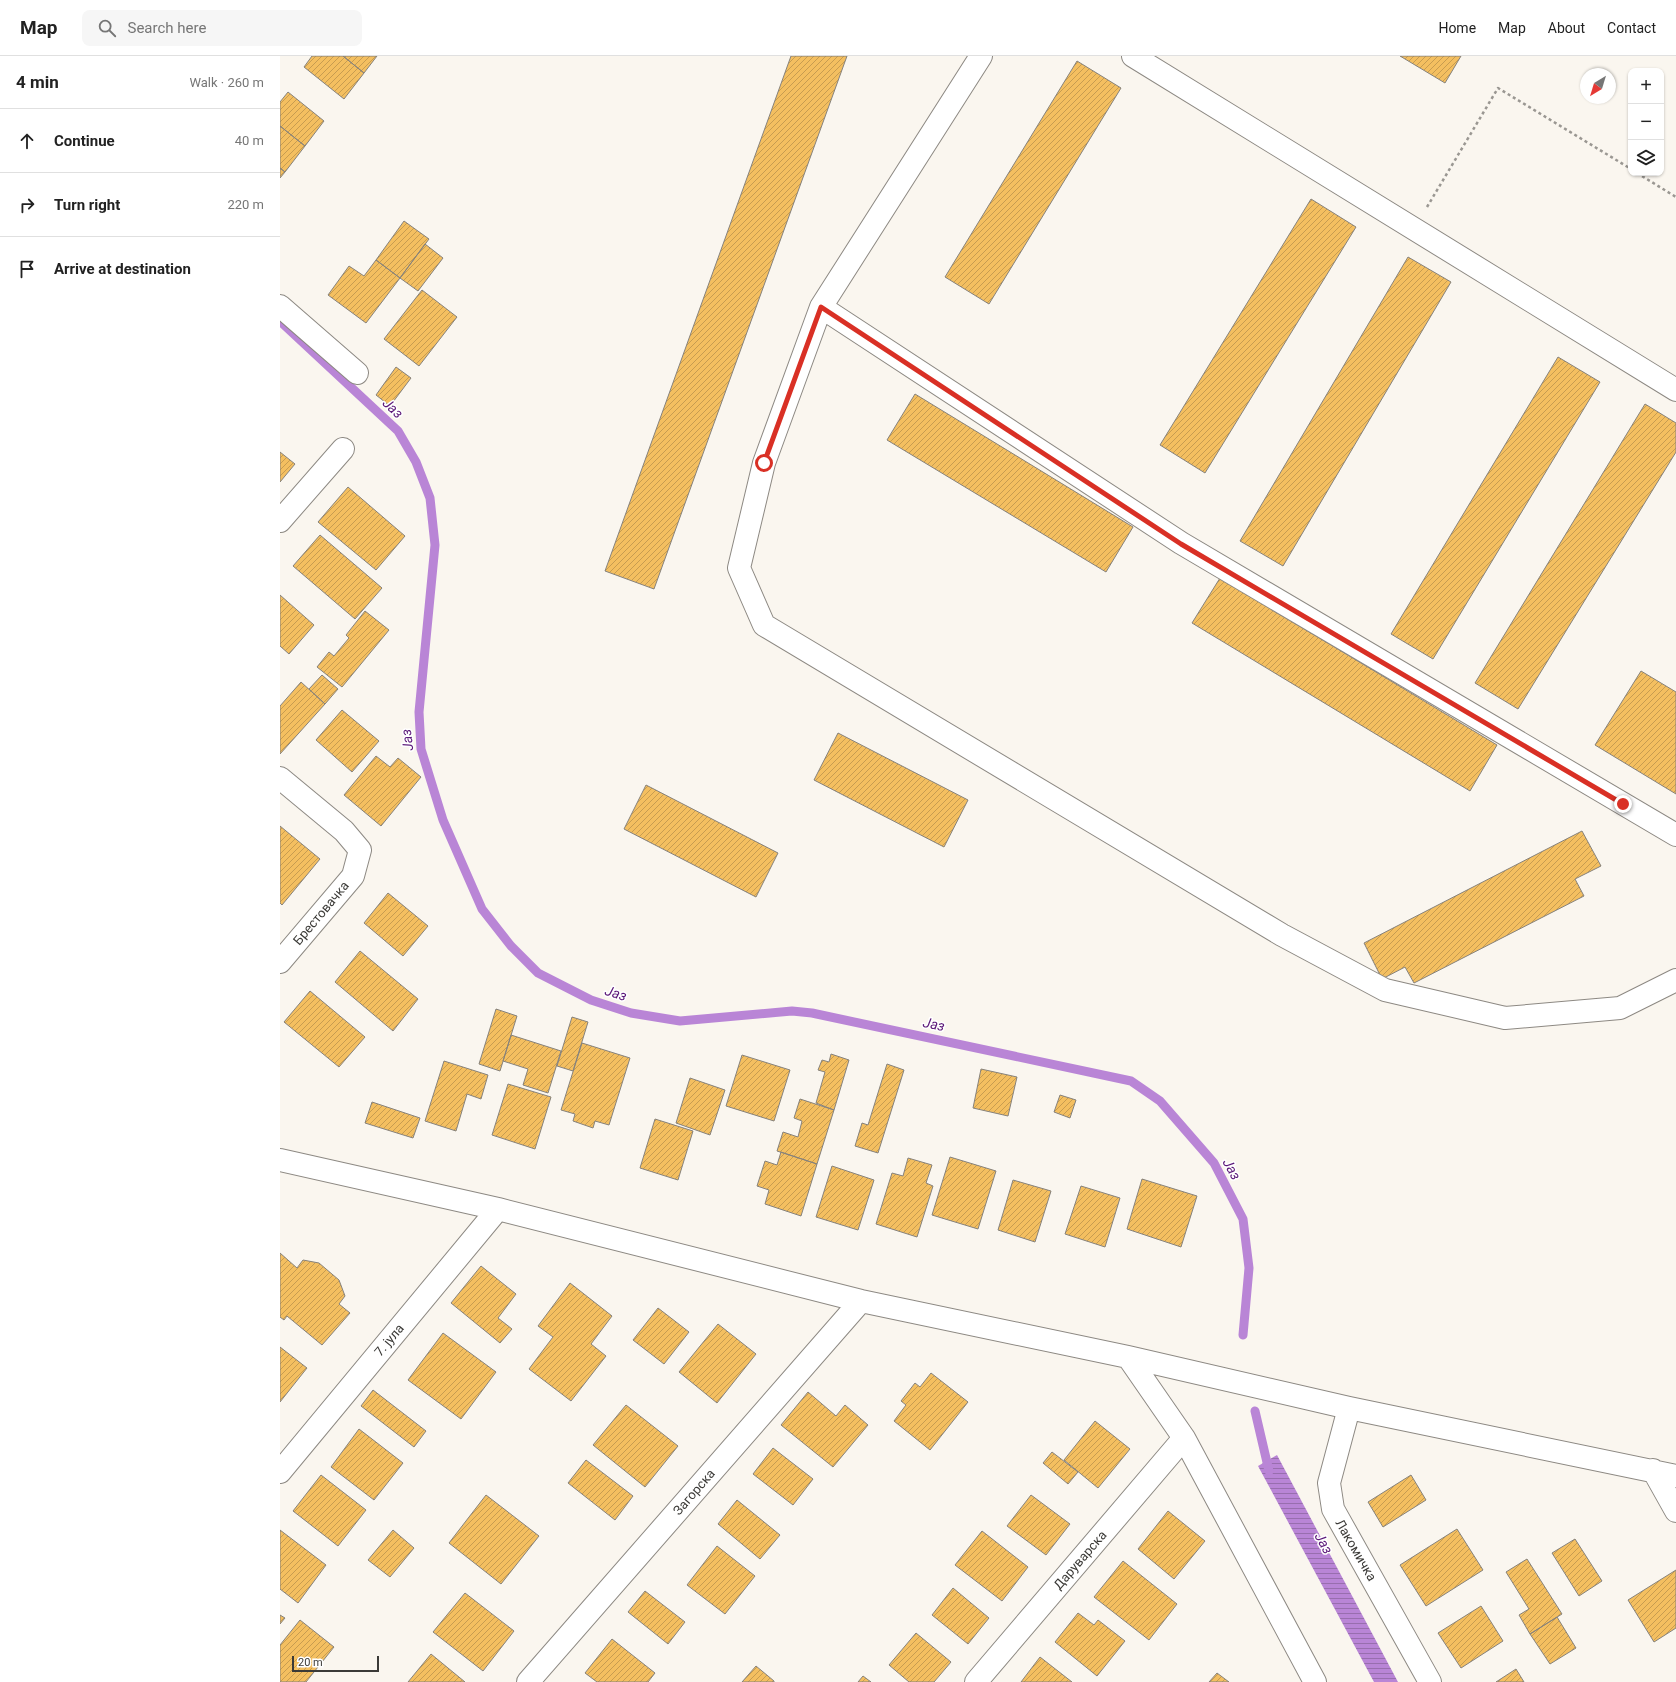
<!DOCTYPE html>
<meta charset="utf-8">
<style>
body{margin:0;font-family:Roboto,sans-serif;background:#f6f6f6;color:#222}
.controls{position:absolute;right:12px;top:12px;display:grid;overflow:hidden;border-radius:8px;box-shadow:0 1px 3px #0004}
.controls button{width:36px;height:36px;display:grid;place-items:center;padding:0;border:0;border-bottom:1px solid #e0e0e0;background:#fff;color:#222;font:20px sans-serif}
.compass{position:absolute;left:1300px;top:12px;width:36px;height:36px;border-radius:50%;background:#fff;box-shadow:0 1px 3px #0004;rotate:218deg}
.scale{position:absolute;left:12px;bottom:10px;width:87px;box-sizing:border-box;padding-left:4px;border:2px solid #3b3a37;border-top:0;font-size:11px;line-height:14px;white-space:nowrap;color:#3b3a37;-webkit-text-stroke:3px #fff;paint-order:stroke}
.stop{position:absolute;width:12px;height:12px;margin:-9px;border:3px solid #d93025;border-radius:50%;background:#fff}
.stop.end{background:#d93025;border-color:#fff;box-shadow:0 1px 4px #0008}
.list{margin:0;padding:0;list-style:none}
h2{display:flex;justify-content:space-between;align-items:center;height:52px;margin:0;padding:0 16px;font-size:17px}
h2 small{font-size:13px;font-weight:400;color:#767676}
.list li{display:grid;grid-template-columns:26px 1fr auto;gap:12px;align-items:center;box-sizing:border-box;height:64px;padding:0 16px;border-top:1px solid #e0e0e0}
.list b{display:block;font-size:15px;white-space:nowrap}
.list em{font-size:13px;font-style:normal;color:#767676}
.icon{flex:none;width:22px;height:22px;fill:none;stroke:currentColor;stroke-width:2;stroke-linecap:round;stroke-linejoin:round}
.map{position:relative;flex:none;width:1396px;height:1626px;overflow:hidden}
header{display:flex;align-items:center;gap:24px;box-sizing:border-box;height:56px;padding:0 20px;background:#fff;border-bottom:1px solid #e0e0e0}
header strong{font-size:19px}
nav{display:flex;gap:22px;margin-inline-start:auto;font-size:14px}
.search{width:280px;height:36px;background:#f6f6f6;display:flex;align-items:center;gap:10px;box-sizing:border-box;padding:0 14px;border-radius:8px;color:#767676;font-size:15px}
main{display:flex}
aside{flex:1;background:#fff}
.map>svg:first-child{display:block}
</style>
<header>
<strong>Map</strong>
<div class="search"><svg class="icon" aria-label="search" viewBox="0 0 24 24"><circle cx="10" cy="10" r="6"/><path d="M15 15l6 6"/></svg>Search here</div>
<nav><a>Home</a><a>Map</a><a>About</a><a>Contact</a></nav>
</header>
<main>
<aside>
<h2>4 min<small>Walk · 260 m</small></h2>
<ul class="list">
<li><svg class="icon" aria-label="ahead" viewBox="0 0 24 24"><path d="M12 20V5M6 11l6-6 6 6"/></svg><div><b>Continue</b></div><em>40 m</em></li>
<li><svg class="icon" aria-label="right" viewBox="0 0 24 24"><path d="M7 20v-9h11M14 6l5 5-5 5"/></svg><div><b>Turn right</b></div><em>220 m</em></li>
<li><svg class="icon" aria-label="arrive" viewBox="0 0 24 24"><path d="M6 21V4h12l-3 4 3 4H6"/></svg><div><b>Arrive at destination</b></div></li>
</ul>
</aside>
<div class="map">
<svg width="1396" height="1626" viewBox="0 0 1396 1626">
<defs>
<pattern id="water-rules" width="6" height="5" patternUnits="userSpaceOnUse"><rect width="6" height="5" fill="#b985d6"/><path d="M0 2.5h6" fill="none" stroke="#986eae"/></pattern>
<pattern id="building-hatch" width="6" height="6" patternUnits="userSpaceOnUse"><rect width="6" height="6" fill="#f4bf60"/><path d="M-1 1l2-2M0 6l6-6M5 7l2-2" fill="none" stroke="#c79c50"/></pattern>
</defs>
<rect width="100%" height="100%" fill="#faf6ef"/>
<path fill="url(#water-rules)" d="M 997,1399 L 1118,1626 L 1094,1626 L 978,1410 Z"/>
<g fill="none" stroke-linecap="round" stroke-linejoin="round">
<path stroke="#b985d6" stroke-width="9" d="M 0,265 L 118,375 L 136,406 L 150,442 L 155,489 L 139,656 L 141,693 L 163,764 L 202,853 L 231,890 L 258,917 L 311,944 L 351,957 L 400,965 L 512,955 L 532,957 L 851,1025 L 880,1045 L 934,1107 L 963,1163 L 969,1212 L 963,1279
M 975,1355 L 989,1415"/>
</g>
<path fill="url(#building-hatch)" stroke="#86827c" d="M 32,0 L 63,0 L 84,17 L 64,43 L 24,11 Z
M 63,0 L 97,0 L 84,17 Z
M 511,0 L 567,0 L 374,533 L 325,515 Z
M 1120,0 L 1181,0 L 1165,27 Z
M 797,5 L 841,32 L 709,248 L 665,221 Z
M 8,36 L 44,65 L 25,90 L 0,70 L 0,46 Z
M 0,70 L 25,90 L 5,116 L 0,112 Z
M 0,112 L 5,116 L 0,122 Z
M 1031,143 L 1076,171 L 925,417 L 880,389 Z
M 124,165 L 149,183 L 120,222 L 96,204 Z
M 145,188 L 163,202 L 138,235 L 120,222 Z
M 1128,201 L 1171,226 L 1003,510 L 960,485 Z
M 96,204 L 120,222 L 86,267 L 48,239 L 69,210 L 84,220 Z
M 142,234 L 177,261 L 139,310 L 104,283 Z
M 1278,301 L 1320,326 L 1153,603 L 1111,578 Z
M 116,311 L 131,322 L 110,350 L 96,339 Z
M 635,338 L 853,471 L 826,516 L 607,384 Z
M 1365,348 L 1396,367 L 1396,396 L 1238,653 L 1195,627 Z
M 0,396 L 15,408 L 0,426 Z
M 68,431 L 125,480 L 96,514 L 38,466 Z
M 40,479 L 102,532 L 75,563 L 13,510 Z
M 940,522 L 1217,689 L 1190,735 L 912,567 Z
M 0,539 L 34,569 L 9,598 L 0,590 Z
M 85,555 L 109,574 L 62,631 L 37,611 L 49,596 L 54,600 L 69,582 L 66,579 Z
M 1361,615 L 1396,636 L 1396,738 L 1315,689 Z
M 42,619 L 58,633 L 45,648 L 29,633 Z
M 21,626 L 45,648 L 0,698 L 0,650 Z
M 62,654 L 99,685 L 72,716 L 36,684 Z
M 558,677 L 688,744 L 664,791 L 534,724 Z
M 96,700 L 110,711 L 118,702 L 141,721 L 101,770 L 64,739 Z
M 366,729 L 498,797 L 476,841 L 344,773 Z
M 0,770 L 40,803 L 2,849 L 0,847 Z
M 1302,775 L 1321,810 L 1295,823 L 1304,840 L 1134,927 L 1125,911 L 1102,923 L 1084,887 Z
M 108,837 L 148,870 L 123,900 L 84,867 Z
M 80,895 L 138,943 L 113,975 L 55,926 Z
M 30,935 L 85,981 L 59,1011 L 4,966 Z
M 216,953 L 237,960 L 220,1015 L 199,1008 Z
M 292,961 L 308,966 L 293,1015 L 277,1010 Z
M 231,979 L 281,995 L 268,1037 L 243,1029 L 248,1013 L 223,1005 Z
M 302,987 L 350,1002 L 329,1069 L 315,1065 L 313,1072 L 293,1065 L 295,1058 L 281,1054 Z
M 551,998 L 569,1004 L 554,1054 L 536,1047 L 545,1016 L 538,1014 L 542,1004 L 549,1006 Z
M 462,999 L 510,1014 L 494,1065 L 446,1050 Z
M 164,1005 L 208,1019 L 201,1043 L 187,1038 L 176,1075 L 145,1065 Z
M 607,1008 L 624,1014 L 598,1097 L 575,1090 L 582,1067 L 588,1069 Z
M 701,1013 L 737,1021 L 728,1060 L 693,1052 Z
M 410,1022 L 445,1034 L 430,1079 L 396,1067 Z
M 228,1028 L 271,1041 L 255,1093 L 212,1079 Z
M 780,1039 L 796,1044 L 790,1062 L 774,1056 Z
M 520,1043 L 554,1054 L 537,1108 L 497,1095 L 503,1076 L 518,1081 L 522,1065 L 514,1062 Z
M 92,1046 L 140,1062 L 133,1082 L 85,1067 Z
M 375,1063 L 413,1075 L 398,1124 L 360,1112 Z
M 501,1096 L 537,1108 L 521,1160 L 485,1148 L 489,1134 L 477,1130 L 485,1105 L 497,1109 Z
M 670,1101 L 716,1115 L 698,1173 L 652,1159 Z
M 628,1102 L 652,1109 L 646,1127 L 653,1130 L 637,1181 L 596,1168 L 612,1117 L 623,1120 Z
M 552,1110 L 594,1124 L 578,1174 L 536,1161 Z
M 862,1123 L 917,1140 L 901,1191 L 847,1173 Z
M 733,1124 L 771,1135 L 755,1186 L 718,1174 Z
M 801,1130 L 840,1142 L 825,1191 L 785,1178 Z
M 0,1197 L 17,1212 L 23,1204 L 39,1207 L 59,1224 L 65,1240 L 59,1248 L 70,1257 L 42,1289 L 7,1260 L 4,1264 L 0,1261 Z
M 201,1210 L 236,1238 L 218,1262 L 232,1273 L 220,1287 L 171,1247 Z
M 290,1227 L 332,1260 L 311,1288 L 326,1300 L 291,1345 L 249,1313 L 273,1281 L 258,1270 Z
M 378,1252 L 409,1276 L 384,1308 L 353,1284 Z
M 438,1268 L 476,1298 L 437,1347 L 399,1316 Z
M 163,1277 L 216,1316 L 181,1363 L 128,1324 Z
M 0,1291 L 27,1312 L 0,1346 Z
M 651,1317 L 688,1346 L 650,1394 L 614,1365 L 626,1349 L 621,1345 L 635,1327 L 640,1331 Z
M 93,1334 L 146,1375 L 134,1391 L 81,1350 Z
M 528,1336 L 556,1360 L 565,1349 L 588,1369 L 553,1411 L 501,1369 Z
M 346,1349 L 398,1390 L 365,1431 L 313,1389 Z
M 815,1365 L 850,1393 L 818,1432 L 784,1404 Z
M 79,1373 L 123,1407 L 94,1444 L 51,1411 Z
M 493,1392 L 533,1423 L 513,1449 L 473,1418 Z
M 772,1396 L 798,1416 L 788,1428 L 763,1407 Z
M 306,1404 L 353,1440 L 335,1464 L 288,1427 Z
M 41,1419 L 86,1454 L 58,1490 L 13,1455 Z
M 1131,1419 L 1146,1444 L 1103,1471 L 1088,1446 Z
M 206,1439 L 259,1480 L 221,1528 L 169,1487 Z
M 751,1439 L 790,1468 L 766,1499 L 727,1470 Z
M 457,1444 L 500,1479 L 480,1503 L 438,1468 Z
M 888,1455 L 925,1485 L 894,1523 L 858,1493 Z
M 1177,1473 L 1203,1514 L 1146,1550 L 1120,1509 Z
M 0,1474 L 46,1509 L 18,1547 L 0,1533 Z
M 113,1474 L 134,1492 L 110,1521 L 88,1504 Z
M 702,1475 L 748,1511 L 722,1545 L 675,1509 Z
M 1295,1483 L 1322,1525 L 1299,1540 L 1272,1497 Z
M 437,1490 L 475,1520 L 445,1558 L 407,1529 Z
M 1247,1503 L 1282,1558 L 1250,1578 L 1239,1559 L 1249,1553 L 1226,1516 Z
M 843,1505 L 897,1548 L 869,1584 L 814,1541 Z
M 1396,1514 L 1396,1572 L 1374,1586 L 1348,1544 Z
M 673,1532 L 709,1562 L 688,1588 L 652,1559 Z
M 365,1535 L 405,1566 L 388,1588 L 348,1556 Z
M 185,1537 L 234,1575 L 203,1615 L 153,1576 Z
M 1201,1550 L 1223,1585 L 1181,1612 L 1158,1577 Z
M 798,1557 L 814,1569 L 818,1564 L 845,1585 L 817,1620 L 775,1586 Z
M 0,1559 L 5,1562 L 0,1568 Z
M 1277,1561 L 1296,1592 L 1270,1608 L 1250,1578 Z
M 20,1564 L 54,1591 L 26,1626 L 0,1626 L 0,1589 Z
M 636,1577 L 671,1606 L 654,1626 L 629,1626 L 609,1609 Z
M 332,1583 L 375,1617 L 368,1626 L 317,1626 L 305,1617 Z
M 151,1598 L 185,1626 L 128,1626 Z
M 760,1601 L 792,1626 L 741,1626 Z
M 476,1610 L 494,1625 L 494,1626 L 462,1626 Z
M 1236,1613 L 1244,1626 L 1216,1626 Z
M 937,1617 L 949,1626 L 929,1626 Z
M 583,1620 L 591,1626 L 578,1626 Z"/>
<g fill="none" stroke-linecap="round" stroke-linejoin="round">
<defs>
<path id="minor" d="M 701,0 L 541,251 L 484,407 L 459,512 L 484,569 L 1002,879 L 1105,934 L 1225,962 L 1340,952 L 1396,924
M 853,0 L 1396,334
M 0,250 L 77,317
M 541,251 L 901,487 L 1396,779
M 0,465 L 63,393
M 0,722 L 64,775 L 80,794 L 73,820 L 0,906
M 0,1104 L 218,1153 L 581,1245 L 848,1301 L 1069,1352 L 1396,1420
M 848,1301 L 904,1382 L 1035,1626
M 1069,1352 L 1049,1427 L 1053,1453 L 1150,1626
M 1373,1414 L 1396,1455
M 0,1416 L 218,1153
M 248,1626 L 581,1245
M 696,1626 L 904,1382"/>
</defs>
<use href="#minor" stroke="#8d8983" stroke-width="24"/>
<path stroke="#9a9792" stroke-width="2.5" stroke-dasharray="3 3" stroke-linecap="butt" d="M 1357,117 L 1396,141
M 1147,151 L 1218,32 L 1351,113"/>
<use href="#minor" stroke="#fff" stroke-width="22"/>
</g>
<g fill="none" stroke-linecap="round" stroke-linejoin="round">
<path stroke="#d93025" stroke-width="5" d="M 484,407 L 541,251 L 901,488 L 1343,748"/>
</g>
<g text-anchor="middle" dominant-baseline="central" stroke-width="3" stroke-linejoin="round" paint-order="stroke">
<g font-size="13" fill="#3b3a37" stroke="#fff">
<text transform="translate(41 857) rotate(-50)">Брестовачка</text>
<text transform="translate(109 1284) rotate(-50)">7. јула</text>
<text transform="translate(414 1436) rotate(-49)">Загорска</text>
<text transform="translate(1076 1494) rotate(60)">Лакомичка</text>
<text transform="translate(800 1504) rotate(-49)">Даруварска</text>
</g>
<g font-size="14" font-style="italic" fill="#5b1879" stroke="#fff">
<text transform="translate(113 352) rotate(43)">Јаз</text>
<text transform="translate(127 684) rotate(-97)">Јаз</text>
<text transform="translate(336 937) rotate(18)">Јаз</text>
<text transform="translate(654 968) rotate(12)">Јаз</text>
<text transform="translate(952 1113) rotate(61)">Јаз</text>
<text transform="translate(1044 1487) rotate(61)">Јаз</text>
</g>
</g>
</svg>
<div class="controls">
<button>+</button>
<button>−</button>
<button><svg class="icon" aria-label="layers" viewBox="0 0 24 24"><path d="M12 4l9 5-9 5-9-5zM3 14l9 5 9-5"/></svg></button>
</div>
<svg class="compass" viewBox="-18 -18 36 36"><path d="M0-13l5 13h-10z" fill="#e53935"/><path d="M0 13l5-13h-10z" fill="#767676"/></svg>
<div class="scale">20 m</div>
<div class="stop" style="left:484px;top:407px"></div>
<div class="stop end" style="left:1343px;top:748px"></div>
</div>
</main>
